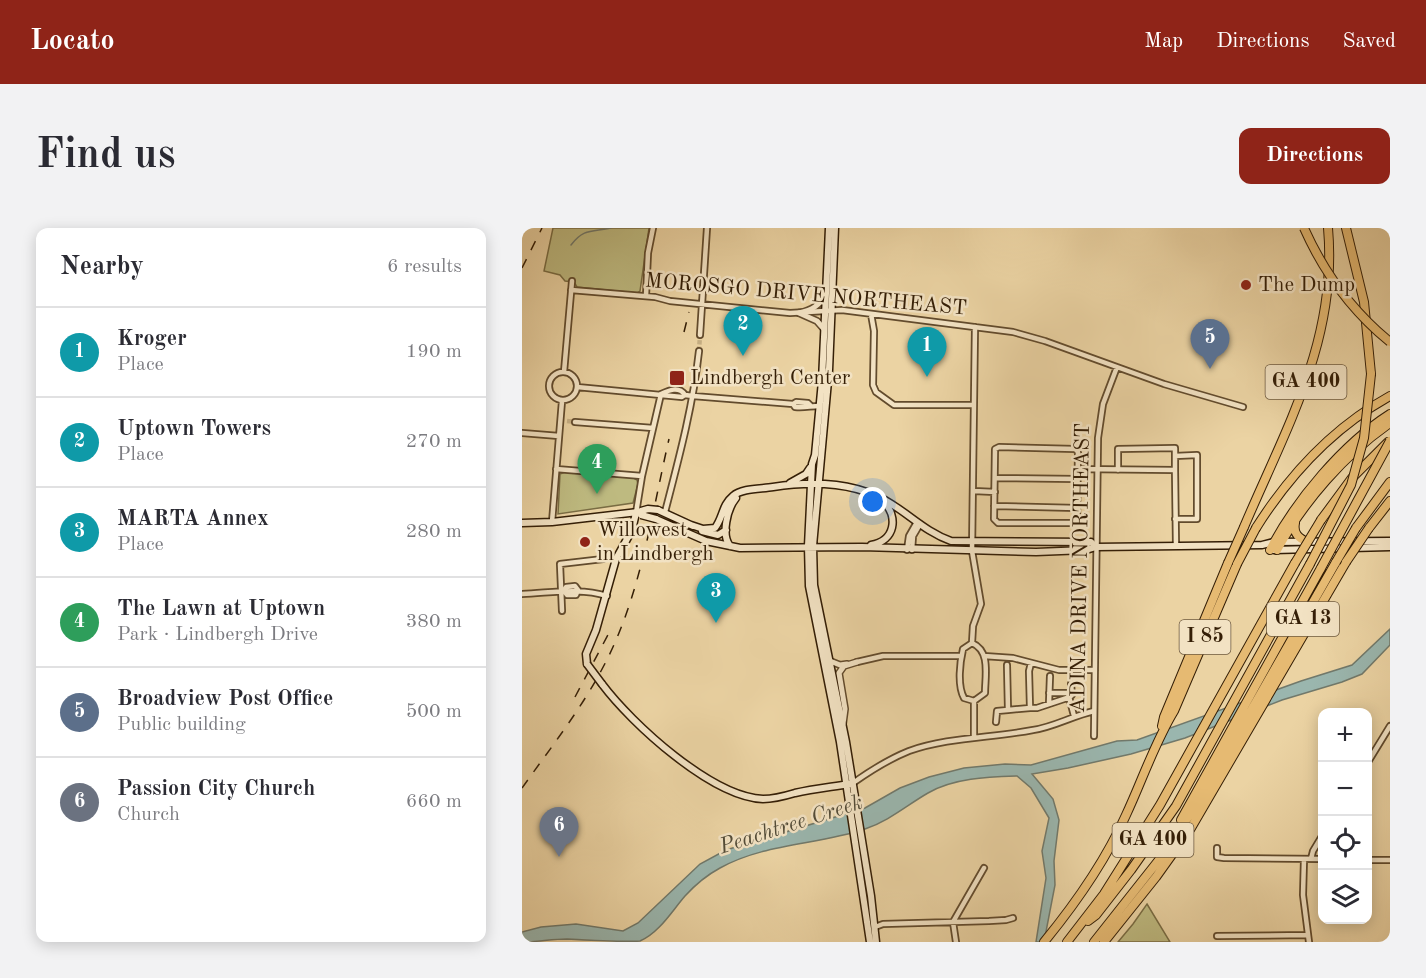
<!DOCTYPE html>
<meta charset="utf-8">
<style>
body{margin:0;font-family:"Old Standard TT",serif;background:#f2f2f3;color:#2b2b33}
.controls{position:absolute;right:18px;bottom:18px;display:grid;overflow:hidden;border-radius:12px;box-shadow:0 3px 15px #0003}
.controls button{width:54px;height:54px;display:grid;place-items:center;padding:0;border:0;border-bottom:2px solid #e1e1e2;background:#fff;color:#2b2b33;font:30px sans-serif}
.you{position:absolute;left:351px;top:274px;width:21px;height:21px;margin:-15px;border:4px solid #fff;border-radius:50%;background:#1a73e8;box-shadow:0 0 0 9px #1a73e833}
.badge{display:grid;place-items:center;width:39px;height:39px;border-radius:50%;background:#8f2418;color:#fff;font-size:20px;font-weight:700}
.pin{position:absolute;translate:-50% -50px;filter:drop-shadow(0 2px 3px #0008)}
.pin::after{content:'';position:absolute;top:32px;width:21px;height:18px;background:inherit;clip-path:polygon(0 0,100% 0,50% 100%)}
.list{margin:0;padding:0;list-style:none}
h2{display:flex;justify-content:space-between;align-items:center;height:78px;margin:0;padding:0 24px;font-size:26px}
h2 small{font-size:20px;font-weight:400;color:#7c7c81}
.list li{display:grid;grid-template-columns:39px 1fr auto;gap:18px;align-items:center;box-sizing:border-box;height:90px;padding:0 24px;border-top:2px solid #e1e1e2}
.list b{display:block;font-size:22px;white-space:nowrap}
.list p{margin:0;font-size:20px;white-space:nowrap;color:#7c7c81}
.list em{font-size:20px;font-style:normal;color:#7c7c81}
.icon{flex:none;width:33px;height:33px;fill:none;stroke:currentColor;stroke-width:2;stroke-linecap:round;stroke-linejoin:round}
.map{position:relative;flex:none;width:868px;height:714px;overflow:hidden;border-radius:12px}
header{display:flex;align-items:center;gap:36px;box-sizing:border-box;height:84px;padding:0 30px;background:#8f2418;color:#fff}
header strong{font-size:28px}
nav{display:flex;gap:33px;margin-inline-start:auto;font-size:21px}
.intro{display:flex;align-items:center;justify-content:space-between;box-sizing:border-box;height:144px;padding:0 36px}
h1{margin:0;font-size:42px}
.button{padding:15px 27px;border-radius:12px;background:#8f2418;color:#fff;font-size:21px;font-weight:700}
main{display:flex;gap:36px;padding:0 36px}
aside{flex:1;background:#fff;border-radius:12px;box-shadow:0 3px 15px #0003}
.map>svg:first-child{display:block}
</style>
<header>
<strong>Locato</strong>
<nav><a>Map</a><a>Directions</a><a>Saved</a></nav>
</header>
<div class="intro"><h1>Find us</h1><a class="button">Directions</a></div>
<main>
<aside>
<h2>Nearby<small>6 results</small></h2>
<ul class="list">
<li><span class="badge" style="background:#0f9aa8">1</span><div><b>Kroger</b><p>Place</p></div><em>190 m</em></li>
<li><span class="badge" style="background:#0f9aa8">2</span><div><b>Uptown Towers</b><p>Place</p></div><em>270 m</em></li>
<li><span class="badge" style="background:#0f9aa8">3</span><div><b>MARTA Annex</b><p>Place</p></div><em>280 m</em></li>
<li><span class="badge" style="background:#2e9e5b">4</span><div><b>The Lawn at Uptown</b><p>Park · Lindbergh Drive</p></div><em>380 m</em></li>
<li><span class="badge" style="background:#5c6f8a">5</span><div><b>Broadview Post Office</b><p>Public building</p></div><em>500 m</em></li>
<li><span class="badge" style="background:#6b7280">6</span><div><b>Passion City Church</b><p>Church</p></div><em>660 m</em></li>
</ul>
</aside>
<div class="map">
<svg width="868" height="714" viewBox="0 0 868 714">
<rect width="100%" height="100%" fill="#ebd3a3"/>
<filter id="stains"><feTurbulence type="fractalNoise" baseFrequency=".00333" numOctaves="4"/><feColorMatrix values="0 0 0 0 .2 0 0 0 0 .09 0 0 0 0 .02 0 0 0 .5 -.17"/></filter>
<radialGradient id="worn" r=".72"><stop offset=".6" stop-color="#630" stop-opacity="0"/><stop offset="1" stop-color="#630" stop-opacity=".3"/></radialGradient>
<path fill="#beba80" stroke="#796c43" stroke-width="1.5" d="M 31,0 L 127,0 L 118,63 L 115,65 L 55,59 L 52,54 L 43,53 L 38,47 L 22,43 Z
M 43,244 L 110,249 L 115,252 L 116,256 L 111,275 L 36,286 L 38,246 Z
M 625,676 L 648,714 L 596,714 L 611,696 Z"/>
<path fill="#9ab6ae" stroke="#71796b" stroke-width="1.5" d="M 868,401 L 868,417 L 840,446 L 820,454 L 760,472 L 663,510 L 609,526 L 546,540 L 510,546 L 531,571 L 537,592 L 532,633 L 533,657 L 522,714 L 514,714 L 524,650 L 520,623 L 527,590 L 509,560 L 495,548 C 466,549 432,550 406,565 C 385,577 367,593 343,601 C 296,617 243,615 198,640 C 185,647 173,657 163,668 C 150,683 137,705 118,713 C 103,714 63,712 45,711 C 30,711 15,714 0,714 L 0,704 L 19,699 L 54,696 L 101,703 L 116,695 L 178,636 L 204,622 L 343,580 L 378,560 L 407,549 L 442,540 L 483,536 L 509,537 L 595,513 L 615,512 L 779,453 L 830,437 Z"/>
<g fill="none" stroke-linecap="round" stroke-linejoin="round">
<path stroke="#71796b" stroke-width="1.5" d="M 49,17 C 62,0 70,4 89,0"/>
<path stroke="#c6af84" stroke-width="4.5" stroke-dasharray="4.5 2" stroke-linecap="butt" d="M 177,123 L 178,107
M 45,193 L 53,194"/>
<defs>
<path id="minor" d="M 49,62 L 133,69 L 148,73 L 268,85 L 320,82 L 491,104 L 523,113 L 642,156 L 721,179
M 124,68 L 126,25 L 131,0
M 349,86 L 352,103 L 351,157 L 354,164 L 372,177 L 452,177
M 178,107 L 185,0
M27 158a14 14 0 1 1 28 0a14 14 0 1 1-28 0Z
M 42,144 L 50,53
M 55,159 L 160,169 L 163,167
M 139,166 C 147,162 157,158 163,167 L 171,168 L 271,176 L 273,179 C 282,180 289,178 297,178
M 271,176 L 274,174 L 286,175 L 289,178
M 53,194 L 131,200
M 0,205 L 37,208
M 477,219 L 553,221 L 556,224 L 555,293 L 550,295 L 476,295 L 472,291 L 473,221 Z
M 653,228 L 675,227 L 675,291 L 653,291
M 34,241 L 120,248
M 556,241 L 653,242 L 654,318
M 596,242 L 596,221 L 653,220 L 653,242
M 473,250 L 555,251
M 452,263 L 473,264
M 472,278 L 555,280
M 143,284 C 157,230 171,178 177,123
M 114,285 L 120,248 L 139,166
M 30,294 L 40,173
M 385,322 L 387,308 L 395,294
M 390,322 L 391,308 L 398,296
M 42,363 L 45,367 L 54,367 L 56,362
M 42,363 L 44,359 L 53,358 L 56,362
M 0,366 C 29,365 57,359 85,368
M 40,383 L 38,336 L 81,331
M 450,415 L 451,398 L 459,376 L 450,323 L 453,99
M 450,415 C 469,423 463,448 463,465 L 452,473 L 442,470 C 435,457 438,434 441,421 Z
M 462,428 L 491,430 L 537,442 L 573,442
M 335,434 L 361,428 L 439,428
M 485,437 L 486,482 L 508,480 L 507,443 L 509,435
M 527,465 L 546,465 L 552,488
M 452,473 L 452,510
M 527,475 L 528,448
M 508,480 L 515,480 L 548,469 L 550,467 L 549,456
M 474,494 L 475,483 L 486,482
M 572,508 L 576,210 L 581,176 L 595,139
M 846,534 L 868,498
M 331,555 C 348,543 367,531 387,523 C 426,509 470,510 511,502 C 532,499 550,488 572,483
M 695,620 L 695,629 L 702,630 L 800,631
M 782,631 L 781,667 L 787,714
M 789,631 L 791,623 L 800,608
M 846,632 L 868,632
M 353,699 L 361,696 L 467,693 L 484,692 L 491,690
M 695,708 L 786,707
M 434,714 L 431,694 L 462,640"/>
<path id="tertiary" d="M 277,85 C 290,82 298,78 303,65
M 277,85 L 295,93 L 302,101
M 308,433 L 318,437 L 325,436
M 321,496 L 323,481 L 317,445 L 322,438 L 335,434"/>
<path id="secondary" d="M 307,0 L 300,153 L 293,227 L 290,236 L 286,318 L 287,358 L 318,514 L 348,714
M 313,0 L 307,142 L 291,318 L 292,357 L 324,514 L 349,668 L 354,714
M 268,255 L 284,246 L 288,240
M 136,282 L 171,298
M 134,291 L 184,313 L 218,320 L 340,319 L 514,324 L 564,322 L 574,319 L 740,317 L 752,314 L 868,313
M 0,295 L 30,294 L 116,284
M 169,297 L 181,301 L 193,300 C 201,290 200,277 211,268 C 220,260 239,261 251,259 C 291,253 335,253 371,277 C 390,289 406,305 429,313 L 569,314 L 574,319
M 180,303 L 196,307 L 204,302
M 349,317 C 373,313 377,289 361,273
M 208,318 C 199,307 205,281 214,270
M 752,322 L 868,319
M 65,436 L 64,426 L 74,402 L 94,331 L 110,302 L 114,285
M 80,456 C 110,496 190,569 241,571 C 252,571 263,568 273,565 C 291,561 309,559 327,556"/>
<path id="motorway" d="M 824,0 L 842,74 L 849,146
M 799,292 L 830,250 L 866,214
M 773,295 C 771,305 776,310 785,314
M 722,299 C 764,200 816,111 806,0
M 734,300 C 768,246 812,199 868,168
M 834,300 L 868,254
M 847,300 L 868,273
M 748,322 C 774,272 821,216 868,186
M 755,322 C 782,273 822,227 868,195
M 640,498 L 642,489 L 706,335
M 659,592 L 799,340
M 566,693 L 574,687 L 609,642 L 654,578 L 788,336
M 522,714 C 554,675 583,634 604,587 C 620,553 632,516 652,483 L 715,336
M 545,714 L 582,666 L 638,577 L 773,335
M 572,714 L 644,623 L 683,563 L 814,334
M 582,714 L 634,649 L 669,600 L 824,334"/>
</defs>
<use href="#minor" stroke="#624b2d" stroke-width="8"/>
<use href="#tertiary" stroke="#624b2d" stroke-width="8"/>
<use href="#secondary" stroke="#341e06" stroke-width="9"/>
<use href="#motorway" stroke="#341e06" stroke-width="10"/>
<use href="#minor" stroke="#f2e2c3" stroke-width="4.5"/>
<use href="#tertiary" stroke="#f2e2c3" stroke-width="5"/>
<use href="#secondary" stroke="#f2e2c3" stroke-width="6"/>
<use href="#motorway" stroke="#e6ba72" stroke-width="8"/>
<path stroke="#341e06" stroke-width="1.5" stroke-dasharray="10 10" stroke-linecap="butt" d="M 0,40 L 20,0
M 162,104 L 167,84
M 53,469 L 88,403
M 0,560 C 27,522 57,484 79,443 C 118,372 129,289 147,211"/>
<defs>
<path id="secondary-bridge" d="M 119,283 L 126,281 L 136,282
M 119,287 L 134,291
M 65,436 L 80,456"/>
<path id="motorway-bridge" d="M 782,0 C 802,45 830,83 868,114
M 814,334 L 834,300
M 824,334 L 847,300
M 706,335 L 722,299
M 773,335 L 799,292
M 715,336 L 734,300
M 788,336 L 829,257 L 842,210 L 849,146
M 799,340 L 868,213"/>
</defs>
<use href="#secondary-bridge" stroke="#341e06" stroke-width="9" stroke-linecap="butt"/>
<use href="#motorway-bridge" stroke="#341e06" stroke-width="10" stroke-linecap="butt"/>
<use href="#secondary-bridge" stroke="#f2e2c3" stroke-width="6"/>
<use href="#motorway-bridge" stroke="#e6ba72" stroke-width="8"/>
</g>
<g fill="#8f2418" stroke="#f2e2c3" stroke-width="2">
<circle cx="724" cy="57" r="6"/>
<rect x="147" y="142" width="16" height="16" rx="3"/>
<circle cx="63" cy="314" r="6"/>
</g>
<g text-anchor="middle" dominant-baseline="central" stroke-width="5" stroke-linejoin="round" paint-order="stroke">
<g fill="#f2e2c3" stroke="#6d593f" stroke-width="1.5">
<rect x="743.5" y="137" width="81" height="34" rx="4.5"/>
<rect x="745" y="374" width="72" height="34" rx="4.5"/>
<rect x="657.5" y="392" width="51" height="34" rx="4.5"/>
<rect x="590.5" y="595" width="81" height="34" rx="4.5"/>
</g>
<g font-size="20" font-weight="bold" fill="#341e06">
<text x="784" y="154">GA 400</text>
<text x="781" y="391">GA 13</text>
<text x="683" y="409">I 85</text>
<text x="631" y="612">GA 400</text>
</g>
<g font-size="21" fill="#341e06" stroke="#f2e2c3" text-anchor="start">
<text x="736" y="57">The Dump</text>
<text x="168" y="150">Lindbergh Center</text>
<text x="75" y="302">Willowest<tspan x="75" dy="24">in Lindbergh</tspan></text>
</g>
<g font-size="21" fill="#341e06" stroke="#f2e2c3">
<text transform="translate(284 67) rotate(5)">MOROSGO DRIVE NORTHEAST</text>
<text transform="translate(559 340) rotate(-89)">ADINA DRIVE NORTHEAST</text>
</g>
<g font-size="22" font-style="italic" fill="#534c38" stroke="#f2e2c3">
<text transform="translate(269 597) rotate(-18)">Peachtree Creek</text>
</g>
</g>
<rect width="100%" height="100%" filter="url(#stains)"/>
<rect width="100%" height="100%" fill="url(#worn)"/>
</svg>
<div class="controls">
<button>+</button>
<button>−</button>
<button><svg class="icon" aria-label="locate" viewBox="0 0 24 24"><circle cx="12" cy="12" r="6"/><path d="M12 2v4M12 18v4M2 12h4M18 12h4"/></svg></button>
<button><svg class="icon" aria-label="layers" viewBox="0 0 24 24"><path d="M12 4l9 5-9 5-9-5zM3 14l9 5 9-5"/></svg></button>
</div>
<div class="you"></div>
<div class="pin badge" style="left:405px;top:149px;background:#0f9aa8">1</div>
<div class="pin badge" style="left:221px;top:128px;background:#0f9aa8">2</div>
<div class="pin badge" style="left:194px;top:395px;background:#0f9aa8">3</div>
<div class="pin badge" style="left:75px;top:266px;background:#2e9e5b">4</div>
<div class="pin badge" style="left:688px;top:141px;background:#5c6f8a">5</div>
<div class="pin badge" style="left:37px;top:629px;background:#6b7280">6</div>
</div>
</main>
